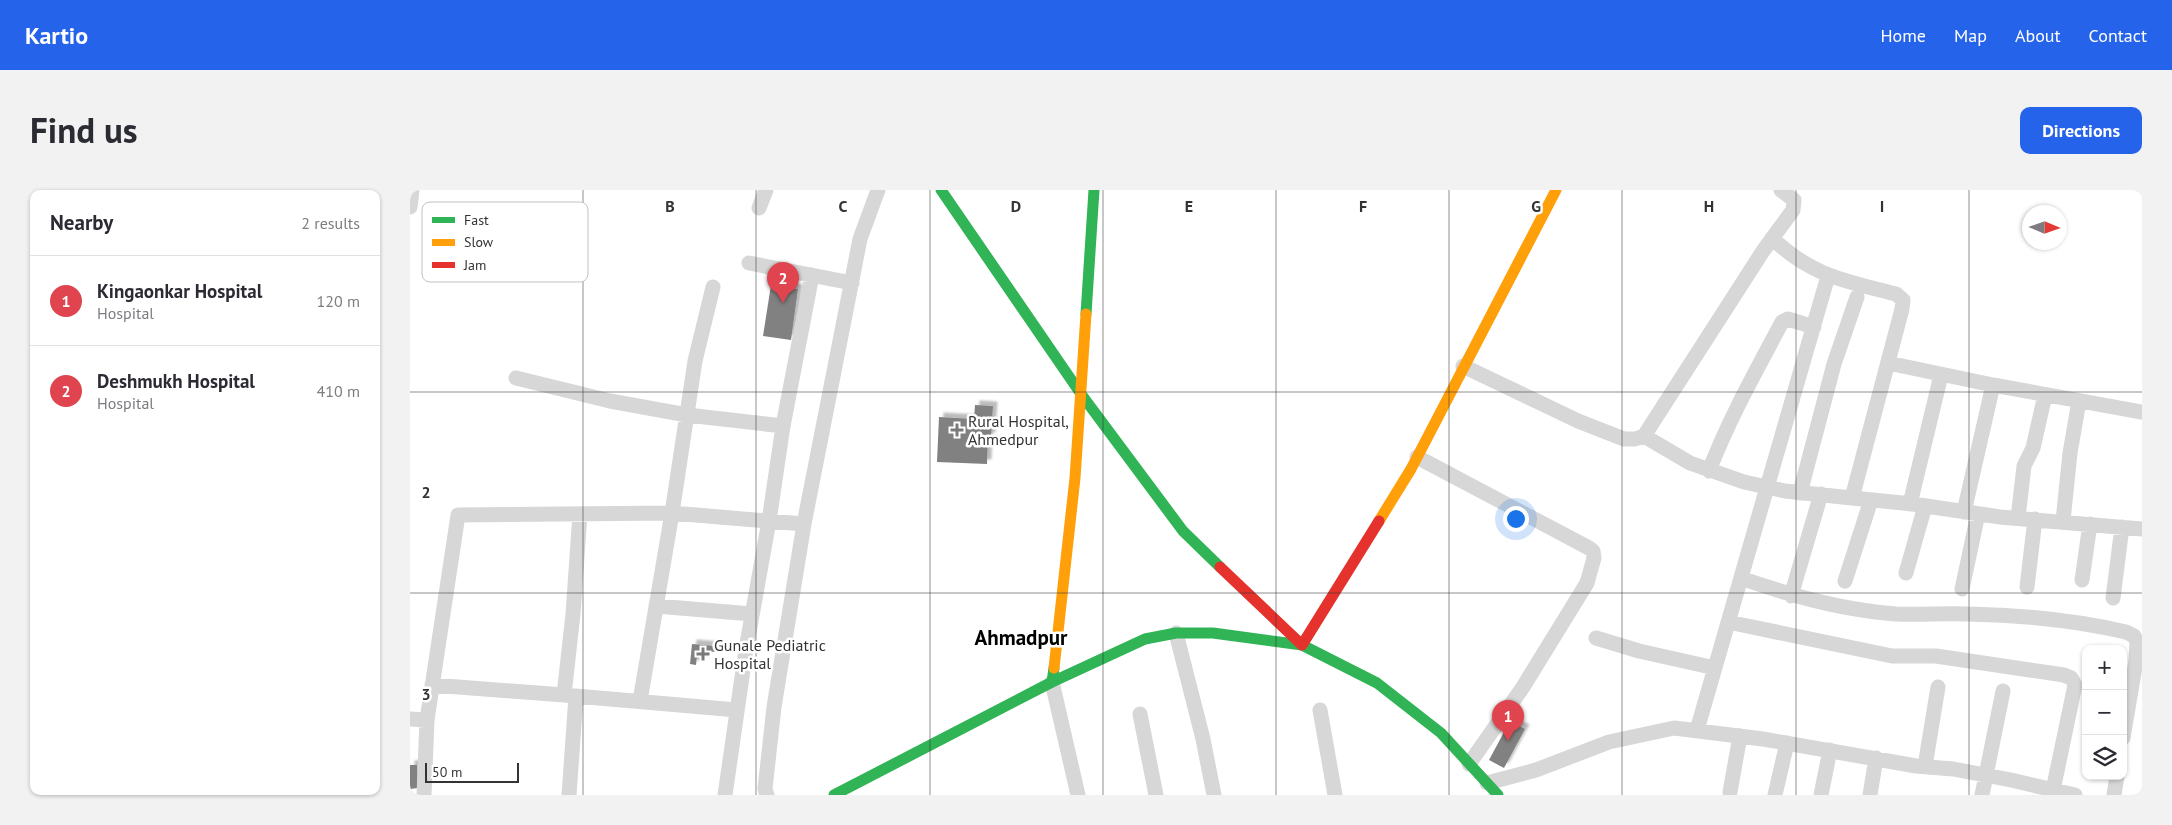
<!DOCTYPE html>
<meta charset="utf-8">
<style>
body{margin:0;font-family:"PT Sans",sans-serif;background:#f2f2f3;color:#2b2b33}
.controls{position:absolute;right:15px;bottom:15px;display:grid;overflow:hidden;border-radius:10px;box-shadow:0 1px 4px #0004}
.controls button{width:45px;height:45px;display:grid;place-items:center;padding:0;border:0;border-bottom:1px solid #e1e1e2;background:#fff;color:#2b2b33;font:25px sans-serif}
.compass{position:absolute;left:1612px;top:15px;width:45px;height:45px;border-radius:50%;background:#fff;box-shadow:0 1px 4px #0004;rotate:92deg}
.scale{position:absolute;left:15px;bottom:12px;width:94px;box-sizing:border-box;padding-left:5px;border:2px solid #333;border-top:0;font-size:14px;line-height:18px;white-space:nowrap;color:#333;-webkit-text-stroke:4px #fff;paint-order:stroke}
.you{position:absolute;left:1105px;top:328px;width:18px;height:18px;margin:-12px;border:4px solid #fff;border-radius:50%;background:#1a73e8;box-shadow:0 0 0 8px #1a73e833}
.badge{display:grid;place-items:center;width:32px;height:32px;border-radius:50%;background:#2563eb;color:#fff;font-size:16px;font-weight:700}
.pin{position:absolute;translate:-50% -41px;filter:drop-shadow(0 1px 2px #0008)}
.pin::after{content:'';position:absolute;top:26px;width:18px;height:15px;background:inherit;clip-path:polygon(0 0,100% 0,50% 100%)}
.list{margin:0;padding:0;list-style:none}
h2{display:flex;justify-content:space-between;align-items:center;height:65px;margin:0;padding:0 20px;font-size:21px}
h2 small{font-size:16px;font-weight:400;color:#7c7c81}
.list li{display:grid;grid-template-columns:32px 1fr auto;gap:15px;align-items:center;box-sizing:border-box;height:90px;padding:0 20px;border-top:1px solid #e1e1e2}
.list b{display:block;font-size:19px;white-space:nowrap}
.list p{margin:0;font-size:16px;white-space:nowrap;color:#7c7c81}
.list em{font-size:16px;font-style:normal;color:#7c7c81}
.icon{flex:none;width:28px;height:28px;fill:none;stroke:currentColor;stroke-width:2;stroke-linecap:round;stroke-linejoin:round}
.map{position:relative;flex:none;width:1732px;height:605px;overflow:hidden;border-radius:10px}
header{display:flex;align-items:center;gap:30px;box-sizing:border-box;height:70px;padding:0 25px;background:#2563eb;color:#fff}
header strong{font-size:24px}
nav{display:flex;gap:28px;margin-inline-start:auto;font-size:18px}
.intro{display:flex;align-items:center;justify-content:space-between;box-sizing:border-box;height:120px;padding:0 30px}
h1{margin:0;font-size:35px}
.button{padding:12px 22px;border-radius:10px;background:#2563eb;color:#fff;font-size:18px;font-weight:700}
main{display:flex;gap:30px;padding:0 30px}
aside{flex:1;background:#fff;border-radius:10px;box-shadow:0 1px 4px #0004}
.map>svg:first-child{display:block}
</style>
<header>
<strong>Kartio</strong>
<nav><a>Home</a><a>Map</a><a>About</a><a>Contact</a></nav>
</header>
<div class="intro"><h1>Find us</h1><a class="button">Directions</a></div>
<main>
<aside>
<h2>Nearby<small>2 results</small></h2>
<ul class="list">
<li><span class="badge" style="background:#e0444e">1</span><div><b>Kingaonkar Hospital</b><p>Hospital</p></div><em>120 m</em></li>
<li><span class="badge" style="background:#e0444e">2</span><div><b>Deshmukh Hospital</b><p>Hospital</p></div><em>410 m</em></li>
</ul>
</aside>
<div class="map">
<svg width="1732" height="605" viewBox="0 0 1732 605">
<defs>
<filter id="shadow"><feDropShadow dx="4.5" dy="-4.5" stdDeviation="1" flood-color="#0004"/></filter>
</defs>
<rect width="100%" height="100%" fill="#fff"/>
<path fill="#818181" filter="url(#shadow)" d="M 361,95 L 388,99 L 381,150 L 353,146 Z
M 565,215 L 583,216 L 581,247 L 578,247 L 577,274 L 527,272 L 529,227 L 564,229 Z
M 282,454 L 306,456 L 306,462 L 295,461 L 295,467 L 287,466 L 286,475 L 280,474 Z
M 1100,531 L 1115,539 L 1094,578 L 1079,570 Z
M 0,575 L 7,575 L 8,598 L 0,599 Z"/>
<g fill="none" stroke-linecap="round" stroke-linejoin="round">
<path stroke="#d7d7d7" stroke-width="15" d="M 0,17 L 2,0
M 349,18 L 356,0
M 1362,48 C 1401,86 1436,91 1486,104 L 1493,110 L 1492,119 L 1442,308 L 1503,314 L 1590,327 L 1732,339
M 339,73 L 442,93
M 1478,173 L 1583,195 L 1732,222
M 1053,176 L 1168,231 L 1214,249 L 1225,249 L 1234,246 L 1280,273 L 1334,292 L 1375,301 L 1442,308
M 106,188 L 200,211 L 277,225 L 373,236
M 1234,246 L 1353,61 L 1383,20 L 1384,10 L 1371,0
M 1007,267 L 1179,358 L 1183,361 L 1184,368 L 1177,393 L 1113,497 L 1059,574
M 1299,281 C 1319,229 1346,181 1372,132 L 1378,129 L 1404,137
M 1390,303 L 1424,174 L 1447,107
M 1500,314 L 1531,185
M 1554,322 L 1583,195
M 1608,328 L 1614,276 L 1623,258 L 1635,205
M 1653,331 L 1660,263 L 1669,211
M 394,334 L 450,49 L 468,0
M 1496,383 L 1515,316
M 1331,388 C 1381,406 1433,420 1486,424 C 1510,425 1534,423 1558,424 C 1611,425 1664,430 1716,442 L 1724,446 L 1727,452 L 1726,471 L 1713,548
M 1672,390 L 1680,334
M 1435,391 L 1461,310
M 1617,397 L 1625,329
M 1552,399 L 1568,324
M 1381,406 L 1411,304
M 1703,408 L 1712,337
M 246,416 L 342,424
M 1318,432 L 1482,466 L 1526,466 L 1654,485 L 1661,488 L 1665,495 L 1642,605
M 766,443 L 793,549 L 804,605
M 1186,448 L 1229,461 L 1305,478
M 642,492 L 668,605
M 22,495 L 154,505 L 163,424 L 170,324
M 154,505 L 327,520
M 230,511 L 262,323 L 285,171 L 303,97
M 910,520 L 925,605
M 730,524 L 746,605
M 0,529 L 17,530
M 1287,540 L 1418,86
M 1515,576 L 1528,497
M 1077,593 L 1126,580 L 1199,552 L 1264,538 L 1353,549 L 1506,576 L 1543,579 L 1601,590 L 1665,605
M 1320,602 L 1330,546
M 14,605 L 17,530 L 48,325 L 262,323 L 394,334 L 364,517 L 355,599 L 357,605
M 159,605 L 166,506
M 315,605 L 336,459 L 359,331 L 373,236 L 402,85
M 1365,605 L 1377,553
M 1411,605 L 1420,560
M 1460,605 L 1466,568
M 1572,605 L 1593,501
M 1704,605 L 1707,586"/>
<path stroke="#30b455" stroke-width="11" d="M 531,0 L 671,204 L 773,341 L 810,377
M 676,124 L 684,0
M 642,492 L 735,449 L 766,443 L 803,443 L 892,455 L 967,493 L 1031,543 L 1088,605
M 424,605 L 642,492 L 644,478"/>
<path stroke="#ff9f0a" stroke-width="11" d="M 969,331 L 1001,279 L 1146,0
M 644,478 L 665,288 L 676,124"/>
<path stroke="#e5322d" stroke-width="11" d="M 810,377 L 892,455 L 969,331"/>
</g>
<path fill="none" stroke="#333" stroke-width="1" stroke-opacity="0.55" d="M 173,0 L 173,605M 346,0 L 346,605M 520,0 L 520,605M 693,0 L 693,605M 866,0 L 866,605M 1039,0 L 1039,605M 1212,0 L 1212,605M 1386,0 L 1386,605M 1559,0 L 1559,605M 0,202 L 1732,202M 0,403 L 1732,403"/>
<g fill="#7a7a7a" stroke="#fff" stroke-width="2">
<path d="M544.5 232.5h5v5h5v5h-5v5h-5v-5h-5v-5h5z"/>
<path d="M290.5 456.5h5v5h5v5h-5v5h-5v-5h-5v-5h5z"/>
</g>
<g text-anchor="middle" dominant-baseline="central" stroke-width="5" stroke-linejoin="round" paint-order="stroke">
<g font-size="16" fill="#333" stroke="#fff" text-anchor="start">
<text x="558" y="231">Rural Hospital,<tspan x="558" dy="18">Ahmedpur</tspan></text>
<text x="304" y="455">Gunale Pediatric<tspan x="304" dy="18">Hospital</tspan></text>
</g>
<g font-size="21" font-weight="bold" fill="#000" stroke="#fff">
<text x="611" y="447">Ahmadpur</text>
</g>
</g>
<rect x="12" y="12" width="166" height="80" rx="8" fill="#fff" stroke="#c2c2c2" stroke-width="1"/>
<rect x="22" y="27" width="23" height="6" fill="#30b455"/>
<rect x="22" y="49" width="23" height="7" fill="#ff9f0a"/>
<rect x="22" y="72" width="23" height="6" fill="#e5322d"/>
<g font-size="14" fill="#333">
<text x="54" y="35">Fast</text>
<text x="54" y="57">Slow</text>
<text x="54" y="80">Jam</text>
</g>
<g font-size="16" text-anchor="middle" font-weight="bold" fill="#333" stroke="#fff" stroke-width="5" stroke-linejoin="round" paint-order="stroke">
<text x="260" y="22">B</text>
<text x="433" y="22">C</text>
<text x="606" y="22">D</text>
<text x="779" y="22">E</text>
<text x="953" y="22">F</text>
<text x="1126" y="22">G</text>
<text x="1299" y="22">H</text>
<text x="1472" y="22">I</text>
<text x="16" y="308">2</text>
<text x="16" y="510">3</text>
</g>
</svg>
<div class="controls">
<button>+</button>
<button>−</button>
<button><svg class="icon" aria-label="layers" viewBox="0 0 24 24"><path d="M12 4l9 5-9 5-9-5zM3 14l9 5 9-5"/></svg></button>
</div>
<svg class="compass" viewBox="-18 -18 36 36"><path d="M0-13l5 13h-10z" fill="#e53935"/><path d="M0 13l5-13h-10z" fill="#7c7c81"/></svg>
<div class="scale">50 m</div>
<div class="you"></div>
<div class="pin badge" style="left:1098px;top:551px;background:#e0444e">1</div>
<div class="pin badge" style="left:373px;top:113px;background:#e0444e">2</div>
</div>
</main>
